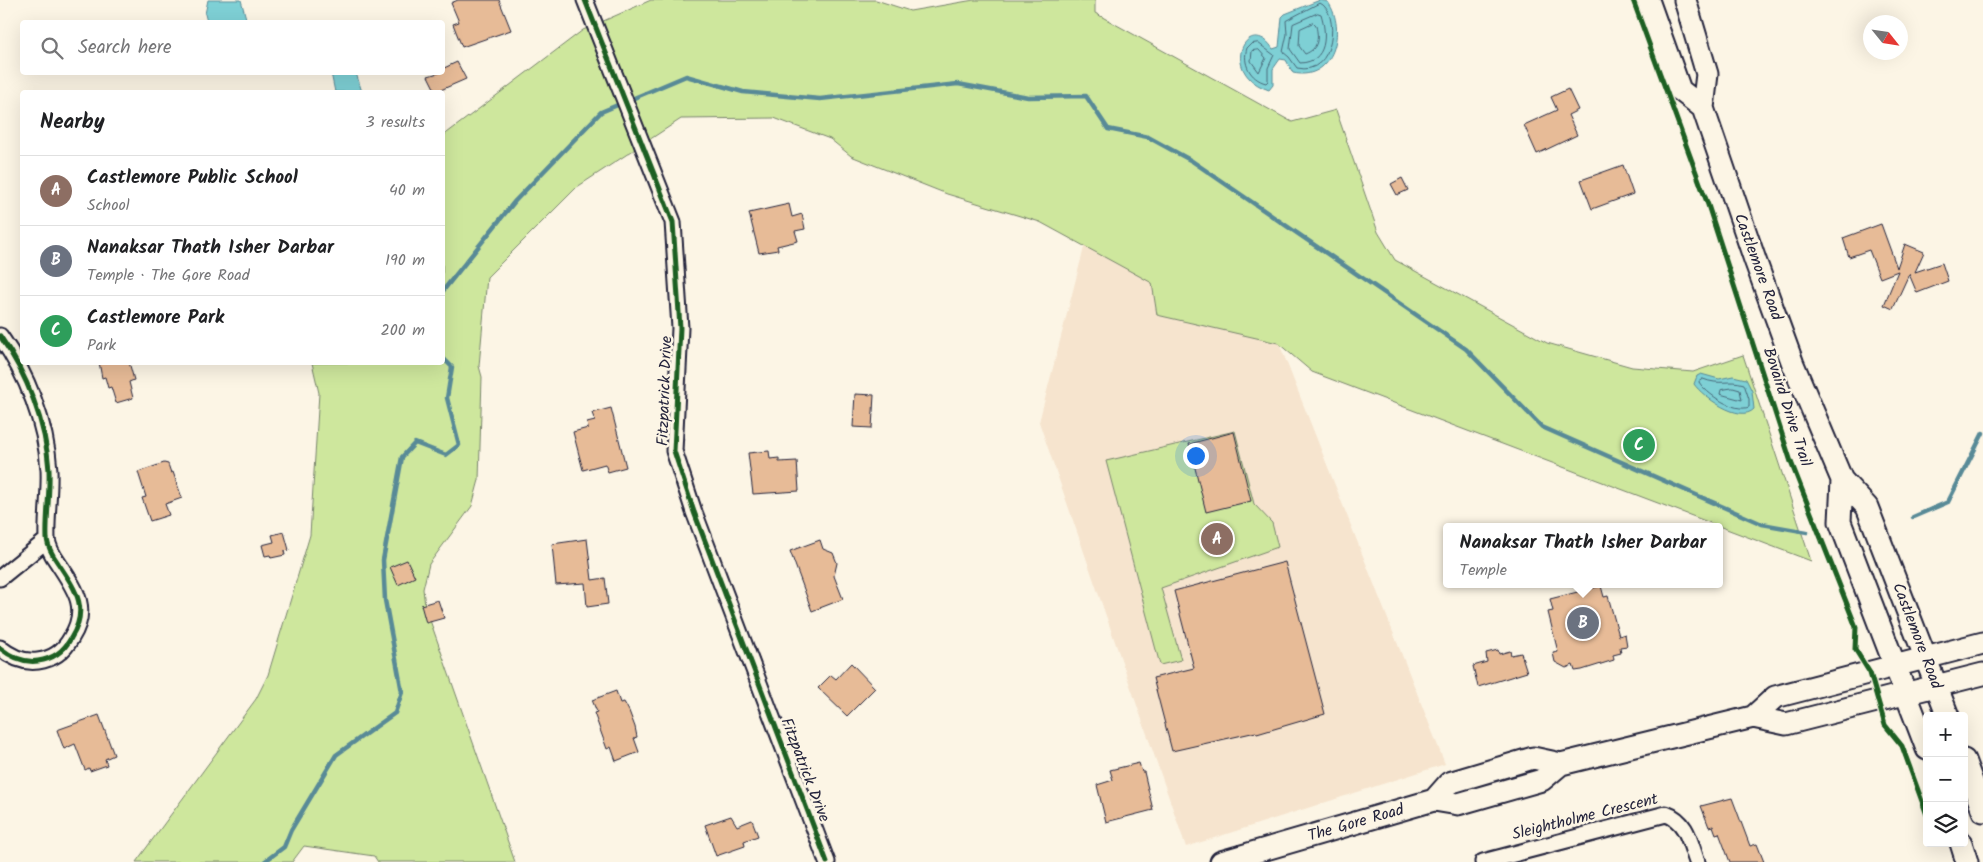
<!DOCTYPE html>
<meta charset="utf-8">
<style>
body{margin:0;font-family:Kalam,sans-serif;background:#f2f2f2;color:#202124}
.controls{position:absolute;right:15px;bottom:15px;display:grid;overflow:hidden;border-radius:5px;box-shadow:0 5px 20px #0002}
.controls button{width:45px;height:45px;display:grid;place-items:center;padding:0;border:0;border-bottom:1px solid #e0e0e0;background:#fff;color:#202124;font:25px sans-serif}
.compass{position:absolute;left:1863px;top:15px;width:45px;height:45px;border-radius:50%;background:#fff;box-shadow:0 5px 20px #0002;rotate:120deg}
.you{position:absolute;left:1195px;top:455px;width:18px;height:18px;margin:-12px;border:4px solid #fff;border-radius:50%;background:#1a73e8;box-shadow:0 0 0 8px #1a73e833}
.badge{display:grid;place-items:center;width:32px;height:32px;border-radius:50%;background:#1f6fb2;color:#fff;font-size:16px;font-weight:700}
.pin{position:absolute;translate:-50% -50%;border:2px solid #fff;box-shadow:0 1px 5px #0006}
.popup{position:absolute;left:1443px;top:523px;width:280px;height:65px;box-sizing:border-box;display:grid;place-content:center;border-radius:5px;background:#fff;filter:drop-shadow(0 1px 4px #0005);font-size:16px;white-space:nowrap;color:#757577}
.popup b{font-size:19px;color:#202124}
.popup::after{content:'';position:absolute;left:50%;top:100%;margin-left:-10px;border:10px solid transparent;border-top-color:#fff}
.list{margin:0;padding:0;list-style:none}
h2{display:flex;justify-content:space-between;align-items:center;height:65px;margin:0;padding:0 20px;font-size:21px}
h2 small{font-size:16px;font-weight:400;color:#757577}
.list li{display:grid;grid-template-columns:32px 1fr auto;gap:15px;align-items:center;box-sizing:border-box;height:70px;padding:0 20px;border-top:1px solid #e0e0e0}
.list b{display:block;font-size:19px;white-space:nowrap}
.list p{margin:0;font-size:16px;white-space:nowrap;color:#757577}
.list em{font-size:16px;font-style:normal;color:#757577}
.icon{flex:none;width:28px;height:28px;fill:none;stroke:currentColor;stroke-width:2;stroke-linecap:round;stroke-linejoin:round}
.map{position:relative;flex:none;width:1983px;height:862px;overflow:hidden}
.search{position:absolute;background:#fff;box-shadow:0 5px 20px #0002;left:20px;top:20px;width:425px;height:55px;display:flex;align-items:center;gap:12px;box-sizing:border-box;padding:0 18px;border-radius:5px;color:#757577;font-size:19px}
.panel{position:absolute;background:#fff;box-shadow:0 5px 20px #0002;left:20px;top:90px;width:425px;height:275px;border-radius:5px}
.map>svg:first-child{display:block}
</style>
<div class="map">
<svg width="1983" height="862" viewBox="0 0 1983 862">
<rect width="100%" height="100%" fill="#fcf5e5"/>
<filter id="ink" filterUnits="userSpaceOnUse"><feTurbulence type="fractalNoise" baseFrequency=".02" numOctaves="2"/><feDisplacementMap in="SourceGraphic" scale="10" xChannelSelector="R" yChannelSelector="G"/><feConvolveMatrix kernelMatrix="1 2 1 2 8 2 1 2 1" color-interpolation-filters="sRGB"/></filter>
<g filter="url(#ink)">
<path fill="#f6e4ce" d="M 1086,240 L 1151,272 L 1157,315 L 1279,343 L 1445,764 L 1186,847 L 1039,422 Z"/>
<path fill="#cee79d" stroke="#78846c" d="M 651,0 L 876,0 L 910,11 L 974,0 L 1095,0 L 1095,13 L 1292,122 L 1336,110 L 1378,232 L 1395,260 L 1547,343 L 1632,367 L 1693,372 L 1743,355 L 1811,561 L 1312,372 L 1278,343 L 1157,315 L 1152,283 L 1040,222 L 947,194 L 851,156 L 830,139 L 774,118 L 681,119 L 577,187 L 487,277 L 479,366 L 482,377 L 479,480 L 472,506 L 429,564 L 423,589 L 425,606 L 515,862 L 378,862 L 374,856 L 304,846 L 292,862 L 136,862 L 256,699 L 268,675 L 310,535 L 319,393 L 312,363 L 442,362 L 443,136 L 583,30 Z
M 1235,431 L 1254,504 L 1272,523 L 1278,547 L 1161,588 L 1181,660 L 1160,665 L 1106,461 Z"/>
<path fill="#7ed0d5" stroke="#598a97" d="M 208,0 L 241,0 L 247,22 L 207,22 L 205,14 Z
M 1320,0 L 1328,2 C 1347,29 1334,82 1293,73 L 1286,60 L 1280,59 L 1273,69 L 1273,85 L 1269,90 C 1223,75 1241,24 1265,40 C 1268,42 1271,46 1273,49 L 1279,47 L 1282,17 L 1285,14 Z
M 331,73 L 356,73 L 362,92 L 335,92 Z
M 1701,374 L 1719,379 L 1733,376 L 1746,379 L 1752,391 L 1754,409 C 1740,424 1702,396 1694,384 L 1697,376 Z"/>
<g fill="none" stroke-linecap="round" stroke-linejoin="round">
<path stroke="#476879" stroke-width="1" d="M 1320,3 C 1340,11 1336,77 1297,68 L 1289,57 L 1283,52 L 1287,34 L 1286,21 Z
M 1318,13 L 1321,14 C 1327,34 1328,62 1300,63 L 1290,49 L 1293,24 Z
M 1313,23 L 1316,26 C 1319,39 1318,49 1305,54 L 1299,46 L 1300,29 Z
M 1258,43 L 1274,55 L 1268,68 L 1268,81 L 1266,83 C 1250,79 1242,63 1247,48 L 1251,44 Z
M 1259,50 L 1266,58 L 1259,72 L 1251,61 L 1252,51 Z
M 1703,379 C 1720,386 1728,379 1744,384 L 1749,399 L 1749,407 C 1735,413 1706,394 1699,382 Z
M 1733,388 L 1740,390 L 1742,400 L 1720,394 L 1721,390 Z"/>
<path stroke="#598a97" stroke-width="4.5" d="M 442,292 L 515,201 L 601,112 L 686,76 L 743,92 L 820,99 L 958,84 L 1028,97 L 1086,96 L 1108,129 L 1148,137 L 1192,161 L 1466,349 L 1542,427 L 1762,524 L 1807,532
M 1913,517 L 1948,502 L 1983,433
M 264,862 L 284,847 L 291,830 L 336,755 L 395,713 L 402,692 L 385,600 L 383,560 L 402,457 L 415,443 L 446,455 L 459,445 L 447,398 L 452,367 L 442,357"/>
</g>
<path fill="#e7bb97" stroke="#22223b" d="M 458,0 L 499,0 L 511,30 L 462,47 L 453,24 L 459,22 L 451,3 Z
M 457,62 L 466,79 L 436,92 L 428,76 L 442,72 L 442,69 Z
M 1568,89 L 1578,110 L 1568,115 L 1577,135 L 1537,154 L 1524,125 L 1557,110 L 1551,97 Z
M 1623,165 L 1633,194 L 1592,209 L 1581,180 Z
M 1402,178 L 1408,190 L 1397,195 L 1391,184 Z
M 789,204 L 792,217 L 802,214 L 805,229 L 795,231 L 798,241 L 777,246 L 778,250 L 759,253 L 749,213 Z
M 1881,224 L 1897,268 L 1905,244 L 1924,252 L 1915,272 L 1942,263 L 1948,281 L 1917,293 L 1909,274 L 1893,309 L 1884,305 L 1898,271 L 1880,278 L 1869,250 L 1849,257 L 1843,238 Z
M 99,362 L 129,362 L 134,380 L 129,382 L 133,398 L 116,403 L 111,387 L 108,388 L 105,377 L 102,378 Z
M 855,394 L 874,395 L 872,428 L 853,427 Z
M 611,408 L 626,467 L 608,472 L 605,464 L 583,470 L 573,432 L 588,428 L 587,423 L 595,421 L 592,413 Z
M 1234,432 L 1251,501 L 1206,512 L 1189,444 Z
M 769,451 L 770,459 L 779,458 L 779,462 L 797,461 L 799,491 L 753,494 L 748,453 Z
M 164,463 L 168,464 L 171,473 L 173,472 L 182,498 L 165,504 L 169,515 L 150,521 L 142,498 L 146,497 L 138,472 Z
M 284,532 L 289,550 L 284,551 L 285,555 L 271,558 L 270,555 L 265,556 L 262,545 L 274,542 L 272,535 Z
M 587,539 L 592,580 L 605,578 L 608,604 L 587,607 L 585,583 L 556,585 L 552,544 Z
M 820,540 L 823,549 L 833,553 L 837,563 L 834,576 L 843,599 L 812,611 L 790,551 Z
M 407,560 L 415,577 L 398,585 L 390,567 Z
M 1285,562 L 1325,714 L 1257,734 L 1256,732 L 1172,751 L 1153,678 L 1194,668 L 1174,591 Z
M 1601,586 L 1604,597 L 1608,596 L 1619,636 L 1625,634 L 1627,646 L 1620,647 L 1621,653 L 1613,655 L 1614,660 L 1582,670 L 1575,671 L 1573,665 L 1566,668 L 1555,662 L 1553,653 L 1558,652 L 1548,612 L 1553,611 L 1550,599 Z
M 438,600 L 444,618 L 426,623 L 421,605 Z
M 1498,650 L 1499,654 L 1510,651 L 1511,655 L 1521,653 L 1527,672 L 1478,687 L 1473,666 L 1487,662 L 1486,653 Z
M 851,663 L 875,688 L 847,716 L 818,688 L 831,675 L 836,679 Z
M 616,691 L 620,703 L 624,702 L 629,711 L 635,727 L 637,737 L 634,738 L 639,752 L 616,761 L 611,747 L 607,749 L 594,713 L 597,712 L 592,700 Z
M 99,715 L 114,755 L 105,759 L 107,765 L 90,771 L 89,768 L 85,770 L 75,744 L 64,749 L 57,730 Z
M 1139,763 L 1142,772 L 1144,772 L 1153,810 L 1106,822 L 1097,785 L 1113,780 L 1110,770 Z
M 1732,798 L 1750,846 L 1757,844 L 1764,862 L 1730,862 L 1719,833 L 1716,834 L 1713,826 L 1709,827 L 1701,806 Z
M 731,816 L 737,826 L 752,820 L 758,836 L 744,841 L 745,846 L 716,856 L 705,825 Z"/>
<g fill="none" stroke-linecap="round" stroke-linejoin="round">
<defs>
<path id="street" d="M 585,0 L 673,222 L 680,328 L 674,451 L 694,512 L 827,862
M 0,336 C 27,374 46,423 49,470 C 50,493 46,516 47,539 C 48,547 53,556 58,563 C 75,589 90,608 71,638 C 64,651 53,659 38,661 C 24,663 10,656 0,648
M 0,578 L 47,540
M 1483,862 L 1666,814 C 1687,821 1690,843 1697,862"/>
<path id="secondary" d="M 1648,0 L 1680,90 L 1703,108
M 1685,0 L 1707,74 L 1703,108 L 1755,260 L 1793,364 L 1842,480 L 1867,507 L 1948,716
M 1842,480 L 1840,522 L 1927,749
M 1753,717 L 1775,697 L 1983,643
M 1964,760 L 1983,811
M 1434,800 L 1449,783 L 1533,758 L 1561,764
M 1961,843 L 1967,862
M 1221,862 L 1434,800 L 1458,804 L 1542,780 L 1561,764 L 1753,717 L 1786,724 L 1983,674"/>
</defs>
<use href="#street" stroke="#22223b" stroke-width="19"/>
<use href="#secondary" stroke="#22223b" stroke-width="25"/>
<use href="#street" stroke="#fcf5e5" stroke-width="15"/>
<use href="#secondary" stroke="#fcf5e5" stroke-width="21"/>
<defs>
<path id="cycleway" d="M 585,0 L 673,222 L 680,328 L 674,451 L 694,512 L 827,862
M 1633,0 L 1708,205 L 1791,462 L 1856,627 L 1855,649 L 1870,673 L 1885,725 L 1902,746 L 1927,815
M 0,336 C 27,374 46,423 49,470 C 50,493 46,516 47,539 C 48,547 53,556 58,563 C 75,589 90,608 71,638 C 64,651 53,659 38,661 C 24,663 10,656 0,648"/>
</defs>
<use href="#cycleway" stroke="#fcf5e5" stroke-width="8"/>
<use href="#cycleway" stroke="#1b5e20" stroke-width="5"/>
</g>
</g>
<g text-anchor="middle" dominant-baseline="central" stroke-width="5" stroke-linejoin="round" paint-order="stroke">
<g font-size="16" fill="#22223b" stroke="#fcf5e5">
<text transform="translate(1758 267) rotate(70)">Castlemore Road</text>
<text transform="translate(665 391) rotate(-88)">Fitzpatrick Drive</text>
<text transform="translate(1787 407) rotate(72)">Bovaird Drive Trail</text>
<text transform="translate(1917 636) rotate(69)">Castlemore Road</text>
<text transform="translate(805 770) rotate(69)">Fitzpatrick Drive</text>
<text transform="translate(1585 817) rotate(-14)">Sleightholme Crescent</text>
<text transform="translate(1356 823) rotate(-16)">The Gore Road</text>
</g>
</g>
</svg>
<div class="controls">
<button>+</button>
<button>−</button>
<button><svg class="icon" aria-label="layers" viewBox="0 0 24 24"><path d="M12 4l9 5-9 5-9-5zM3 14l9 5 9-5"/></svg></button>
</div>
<svg class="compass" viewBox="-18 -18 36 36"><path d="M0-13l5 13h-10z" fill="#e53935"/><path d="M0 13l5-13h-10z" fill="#757577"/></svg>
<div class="you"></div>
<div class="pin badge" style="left:1217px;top:539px;background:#8d6e63">A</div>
<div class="pin badge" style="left:1583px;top:623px;background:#6b7280">B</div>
<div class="popup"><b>Nanaksar Thath Isher Darbar</b>Temple</div>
<div class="pin badge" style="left:1639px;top:445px;background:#2e9e5b">C</div>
<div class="search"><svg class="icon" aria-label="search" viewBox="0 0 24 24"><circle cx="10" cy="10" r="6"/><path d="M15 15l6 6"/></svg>Search here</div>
<section class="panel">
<h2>Nearby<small>3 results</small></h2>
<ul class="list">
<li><span class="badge" style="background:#8d6e63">A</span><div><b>Castlemore Public School</b><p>School</p></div><em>40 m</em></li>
<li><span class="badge" style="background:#6b7280">B</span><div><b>Nanaksar Thath Isher Darbar</b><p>Temple · The Gore Road</p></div><em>190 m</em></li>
<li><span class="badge" style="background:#2e9e5b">C</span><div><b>Castlemore Park</b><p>Park</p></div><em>200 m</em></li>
</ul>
</section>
</div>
